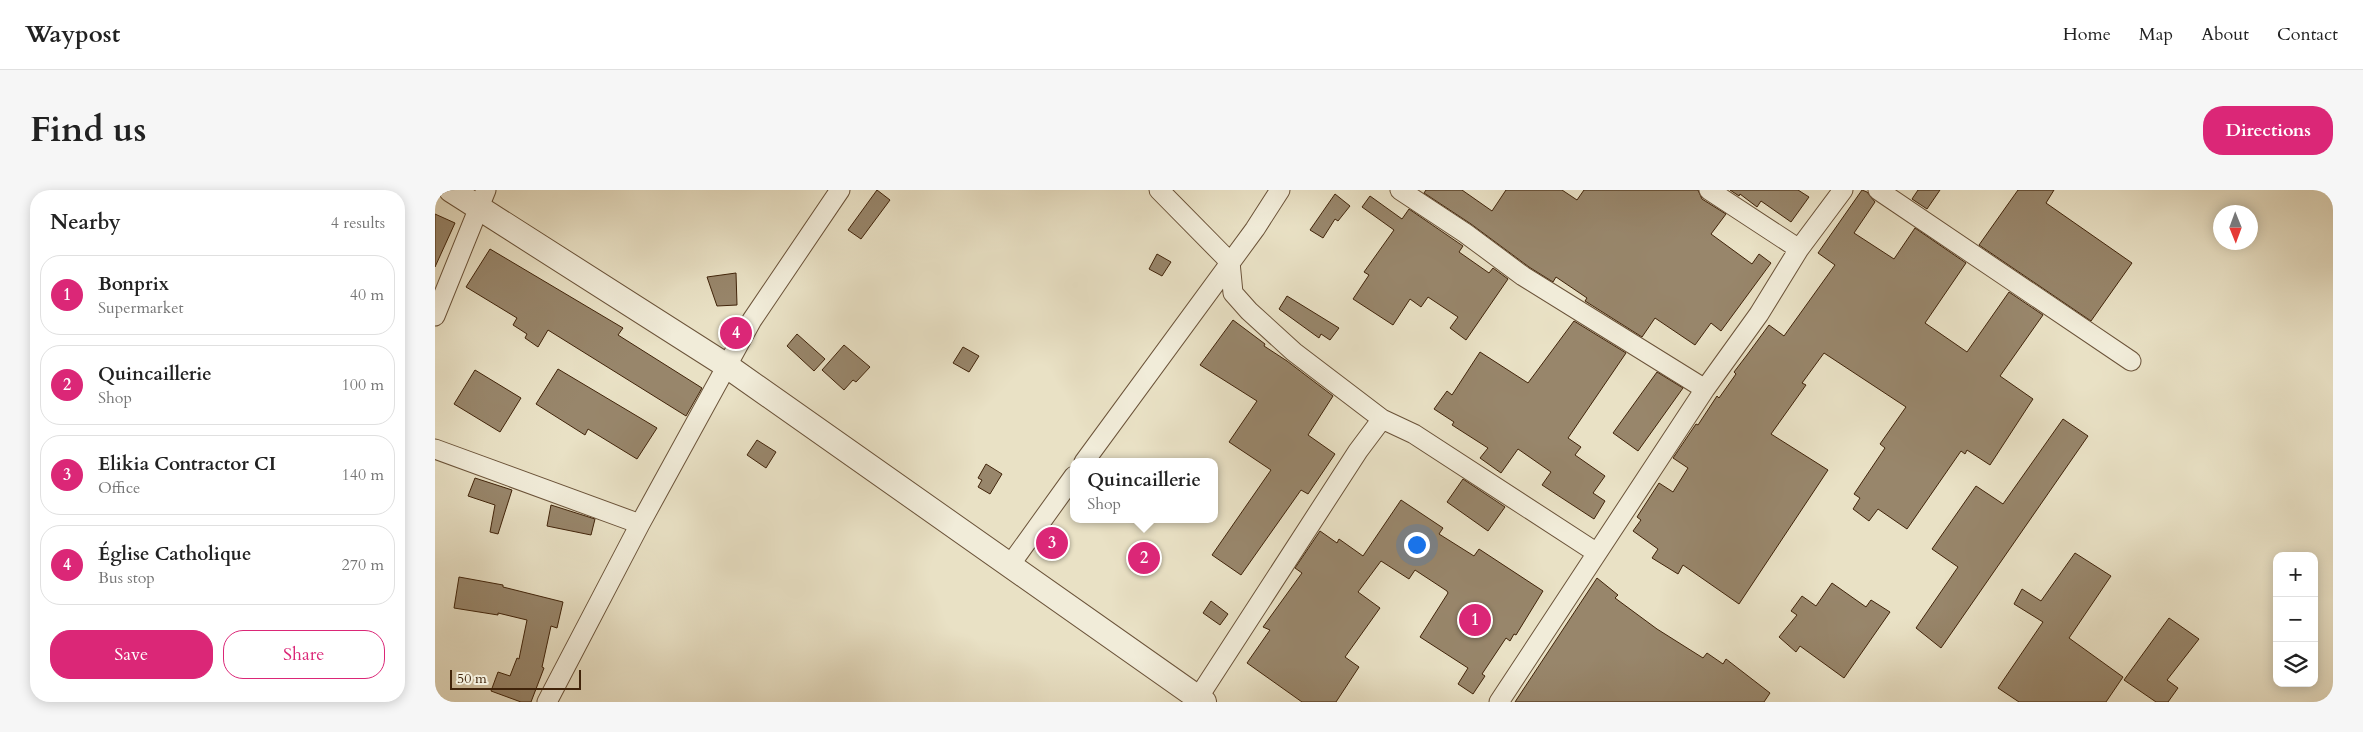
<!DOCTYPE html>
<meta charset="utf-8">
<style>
body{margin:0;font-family:Cardo,serif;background:#f6f6f6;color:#222}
.controls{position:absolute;right:15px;bottom:15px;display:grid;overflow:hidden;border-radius:10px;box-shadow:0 2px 12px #0003}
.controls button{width:45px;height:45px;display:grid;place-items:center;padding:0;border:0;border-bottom:1px solid #e0e0e0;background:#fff;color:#222;font:25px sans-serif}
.compass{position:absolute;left:1778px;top:15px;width:45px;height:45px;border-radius:50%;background:#fff;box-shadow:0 2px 12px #0003;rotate:179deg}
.scale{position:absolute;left:15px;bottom:12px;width:131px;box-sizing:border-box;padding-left:5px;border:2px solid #41240a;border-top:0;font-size:14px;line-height:18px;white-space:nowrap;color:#41240a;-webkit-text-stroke:4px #f1ecd9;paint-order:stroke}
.you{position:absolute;left:981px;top:354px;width:18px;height:18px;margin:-12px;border:4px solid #fff;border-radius:50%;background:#1a73e8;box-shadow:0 0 0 8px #1a73e833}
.badge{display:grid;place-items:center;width:32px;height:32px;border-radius:50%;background:#db2777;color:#fff;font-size:16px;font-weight:700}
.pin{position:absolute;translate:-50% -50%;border:2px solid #fff;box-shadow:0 1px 5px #0006}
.popup{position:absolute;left:635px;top:268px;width:148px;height:65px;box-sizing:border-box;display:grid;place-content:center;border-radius:10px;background:#fff;filter:drop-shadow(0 1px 4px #0005);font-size:16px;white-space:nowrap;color:#767676}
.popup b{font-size:19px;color:#222}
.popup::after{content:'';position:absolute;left:50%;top:100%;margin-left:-10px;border:10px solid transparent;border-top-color:#fff}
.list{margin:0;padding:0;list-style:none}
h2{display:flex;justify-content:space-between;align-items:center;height:65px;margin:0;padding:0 20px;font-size:21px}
h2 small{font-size:16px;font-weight:400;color:#767676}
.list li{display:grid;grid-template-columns:32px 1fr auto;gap:15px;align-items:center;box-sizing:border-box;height:80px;margin:0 10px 10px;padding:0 10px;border:1px solid #e0e0e0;border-radius:20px}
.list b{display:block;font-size:19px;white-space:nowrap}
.list p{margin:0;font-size:16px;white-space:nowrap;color:#767676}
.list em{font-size:16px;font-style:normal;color:#767676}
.actions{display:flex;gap:10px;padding:15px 20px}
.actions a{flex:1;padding:11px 0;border:1px solid #db2777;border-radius:20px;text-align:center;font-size:18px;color:#db2777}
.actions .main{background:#db2777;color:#fff}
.icon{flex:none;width:28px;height:28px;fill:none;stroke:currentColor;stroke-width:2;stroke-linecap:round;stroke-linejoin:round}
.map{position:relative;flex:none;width:1898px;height:512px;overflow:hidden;border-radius:20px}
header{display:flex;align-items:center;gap:30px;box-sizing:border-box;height:70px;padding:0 25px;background:#fff;border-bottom:1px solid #e0e0e0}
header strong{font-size:24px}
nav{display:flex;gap:28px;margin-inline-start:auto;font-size:18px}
.intro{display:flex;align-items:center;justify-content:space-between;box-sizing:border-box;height:120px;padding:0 30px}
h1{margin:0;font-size:35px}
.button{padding:12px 22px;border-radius:20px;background:#db2777;color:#fff;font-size:18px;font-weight:700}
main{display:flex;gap:30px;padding:0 30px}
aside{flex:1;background:#fff;border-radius:20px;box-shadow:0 2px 12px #0003}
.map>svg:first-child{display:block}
</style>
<header>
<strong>Waypost</strong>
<nav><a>Home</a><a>Map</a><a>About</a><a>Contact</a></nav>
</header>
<div class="intro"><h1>Find us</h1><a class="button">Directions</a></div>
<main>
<aside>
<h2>Nearby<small>4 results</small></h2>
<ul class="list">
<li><span class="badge">1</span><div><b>Bonprix</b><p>Supermarket</p></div><em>40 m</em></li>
<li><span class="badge">2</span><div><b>Quincaillerie</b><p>Shop</p></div><em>100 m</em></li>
<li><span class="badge">3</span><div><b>Elikia Contractor CI</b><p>Office</p></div><em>140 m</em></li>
<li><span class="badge">4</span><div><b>Église Catholique</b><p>Bus stop</p></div><em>270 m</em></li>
</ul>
<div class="actions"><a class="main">Save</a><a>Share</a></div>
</aside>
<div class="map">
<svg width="1898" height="512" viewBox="0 0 1898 512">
<rect width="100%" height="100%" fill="#e9e1c5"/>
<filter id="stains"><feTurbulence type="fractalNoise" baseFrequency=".004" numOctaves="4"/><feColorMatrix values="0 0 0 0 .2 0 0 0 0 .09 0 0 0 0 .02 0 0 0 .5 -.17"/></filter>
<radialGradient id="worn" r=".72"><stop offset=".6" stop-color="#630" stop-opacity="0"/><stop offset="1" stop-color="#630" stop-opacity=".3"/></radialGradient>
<path fill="#98866b" stroke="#41240a" d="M 442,0 L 455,10 L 426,49 L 413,40 Z
M 991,0 L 1027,0 L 1057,21 L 1071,0 L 1127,0 L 1142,10 L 1149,0 L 1263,0 L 1267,9 L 1291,24 L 1276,44 L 1317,74 L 1324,64 L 1336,73 L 1286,141 L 1276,133 L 1260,155 L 1220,128 L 1207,147 L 1150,111 L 1152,108 L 1121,87 L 1118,92 L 1094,77 L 1036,34 L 989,3 Z
M 1295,0 L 1363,0 L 1374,7 L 1356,32 L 1326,11 L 1322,17 L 1305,4 L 1304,6 Z
M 1427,0 L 1432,2 L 1440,12 L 1419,43 L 1459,69 L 1480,38 L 1531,73 L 1490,133 L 1532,162 L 1574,102 L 1608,125 L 1565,186 L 1598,209 L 1555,275 L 1532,260 L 1530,264 L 1526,261 L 1472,339 L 1443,319 L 1434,331 L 1418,319 L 1425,308 L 1419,304 L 1450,258 L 1445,254 L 1471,217 L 1389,163 L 1367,193 L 1371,195 L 1336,244 L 1393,280 L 1304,414 L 1248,375 L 1243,384 L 1217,368 L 1223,359 L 1198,341 L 1206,330 L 1202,327 L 1224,293 L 1238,302 L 1253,278 L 1238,268 L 1261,234 L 1263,235 L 1282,206 L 1284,208 L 1301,184 L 1299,182 L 1312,165 L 1334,135 L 1349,146 L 1400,75 L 1383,63 Z
M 1483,0 L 1505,0 L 1492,19 L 1477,9 Z
M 1583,0 L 1619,0 L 1611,13 L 1697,73 L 1656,131 L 1544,55 Z
M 900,4 L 915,16 L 903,31 L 900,29 L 888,48 L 875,40 Z
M 935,6 L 967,29 L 974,19 L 1028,56 L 1024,62 L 1054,83 L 1058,78 L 1073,89 L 1031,150 L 1015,138 L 1023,127 L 993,107 L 986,117 L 975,109 L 958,135 L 918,109 L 934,85 L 929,82 L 959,40 L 927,17 Z
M 0,24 L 20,33 L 0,77 Z
M 55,59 L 188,138 L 183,145 L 267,198 L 251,226 L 113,140 L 103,157 L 90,148 L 92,144 L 78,135 L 82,128 L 31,97 Z
M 722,64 L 736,72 L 727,86 L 714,79 Z
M 301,83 L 302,115 L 282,116 L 272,87 Z
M 852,106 L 904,138 L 895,150 L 886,144 L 884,148 L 844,119 Z
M 798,130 L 830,154 L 829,156 L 852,171 L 898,206 L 873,245 L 900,264 L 873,304 L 866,300 L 806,385 L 777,365 L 836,280 L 794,252 L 822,211 L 765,175 Z
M 1139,131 L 1191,163 L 1133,248 L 1146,257 L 1140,265 L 1170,286 L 1158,303 L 1170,311 L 1159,329 L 1107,295 L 1116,282 L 1083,259 L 1066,283 L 1045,268 L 1053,258 L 1017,235 L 1019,232 L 999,219 L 1012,201 L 1017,205 L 1045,162 L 1093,193 Z
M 362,144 L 390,169 L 379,181 L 352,156 Z
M 409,155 L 435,177 L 421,192 L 418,190 L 409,200 L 387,180 Z
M 528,157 L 544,166 L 534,182 L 518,173 Z
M 123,179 L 222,238 L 202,269 L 153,239 L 150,245 L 101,214 Z
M 40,180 L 86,208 L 65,242 L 19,214 Z
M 1222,182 L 1248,198 L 1203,261 L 1178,243 Z
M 1628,229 L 1653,246 L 1506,458 L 1481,438 L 1523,377 L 1497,359 L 1541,296 L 1568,314 Z
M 322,250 L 341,262 L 331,278 L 312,265 Z
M 551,274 L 567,284 L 555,304 L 543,297 L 547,290 L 543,288 Z
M 40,288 L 77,300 L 63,344 L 55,342 L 60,315 L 33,306 Z
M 1028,289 L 1070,317 L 1053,341 L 1012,312 Z
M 966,310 L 1008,338 L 1004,344 L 1039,366 L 1044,359 L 1108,401 L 1081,445 L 1079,444 L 1075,451 L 1071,448 L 1047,484 L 1050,486 L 1038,504 L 1023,494 L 1033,478 L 985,447 L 1013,403 L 1012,401 L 980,380 L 974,389 L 946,371 L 923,402 L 945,418 L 910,467 L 924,477 L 901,512 L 867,512 L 812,473 L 835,440 L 828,437 L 867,383 L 860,378 L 885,341 L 902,353 L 904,349 L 928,366 Z
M 116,315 L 160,329 L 156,345 L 112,336 Z
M 1640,363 L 1676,386 L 1634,448 L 1688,487 L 1671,512 L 1584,512 L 1563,498 L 1608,432 L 1579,414 L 1587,399 L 1606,411 Z
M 24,387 L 68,395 L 68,397 L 128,412 L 122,438 L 116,436 L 107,477 L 109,478 L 96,512 L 86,512 L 56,501 L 63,482 L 75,486 L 82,468 L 84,469 L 92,430 L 63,423 L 63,425 L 19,418 Z
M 1162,388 L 1183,405 L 1180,408 L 1222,439 L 1268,468 L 1272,463 L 1288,474 L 1291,469 L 1335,503 L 1329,512 L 1080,512 Z
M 1397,393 L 1431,417 L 1436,410 L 1455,422 L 1409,488 L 1365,456 L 1361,462 L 1344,447 L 1362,425 L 1356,421 L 1367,406 L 1381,416 Z
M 776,411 L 793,424 L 785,435 L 768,423 Z
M 1734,428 L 1764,449 L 1732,490 L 1743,498 L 1733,512 L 1721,512 L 1689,490 Z"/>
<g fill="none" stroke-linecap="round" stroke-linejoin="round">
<defs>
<path id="minor" d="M 724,0 L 795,72 L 798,103 L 814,121 L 859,162 L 947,229 L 979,244 L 1162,363
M 965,0 L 1030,43 L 1088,86 L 1270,199
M 1274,0 L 1364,59
M 1443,0 L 1696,171
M 0,126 L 51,0
M 0,259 L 205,334
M 649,272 L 820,39 L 845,0
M 575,375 L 639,286
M 763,508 L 923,261 L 947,229
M 112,512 L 205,334 L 317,130 L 405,0
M 1064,512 L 1270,199 L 1324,124 L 1364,59 L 1408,0"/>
<path id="tertiary" d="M 16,0 L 292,176 L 769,512"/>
</defs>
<use href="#minor" stroke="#6b5339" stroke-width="21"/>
<use href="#tertiary" stroke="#6b5339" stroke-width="26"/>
<use href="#minor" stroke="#f1ecd9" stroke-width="19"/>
<use href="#tertiary" stroke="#f1ecd9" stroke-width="24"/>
</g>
<rect width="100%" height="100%" filter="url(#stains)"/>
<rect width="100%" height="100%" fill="url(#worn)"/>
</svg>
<div class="controls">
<button>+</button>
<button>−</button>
<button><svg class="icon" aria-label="layers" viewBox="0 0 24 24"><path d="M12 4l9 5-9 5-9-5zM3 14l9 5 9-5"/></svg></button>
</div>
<svg class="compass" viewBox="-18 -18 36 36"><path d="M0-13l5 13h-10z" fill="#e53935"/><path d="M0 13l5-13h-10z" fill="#767676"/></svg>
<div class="scale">50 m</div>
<div class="you"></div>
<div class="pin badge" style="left:1040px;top:430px">1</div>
<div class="pin badge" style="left:709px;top:368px">2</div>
<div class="popup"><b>Quincaillerie</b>Shop</div>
<div class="pin badge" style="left:617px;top:353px">3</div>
<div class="pin badge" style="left:301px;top:143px">4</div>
</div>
</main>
